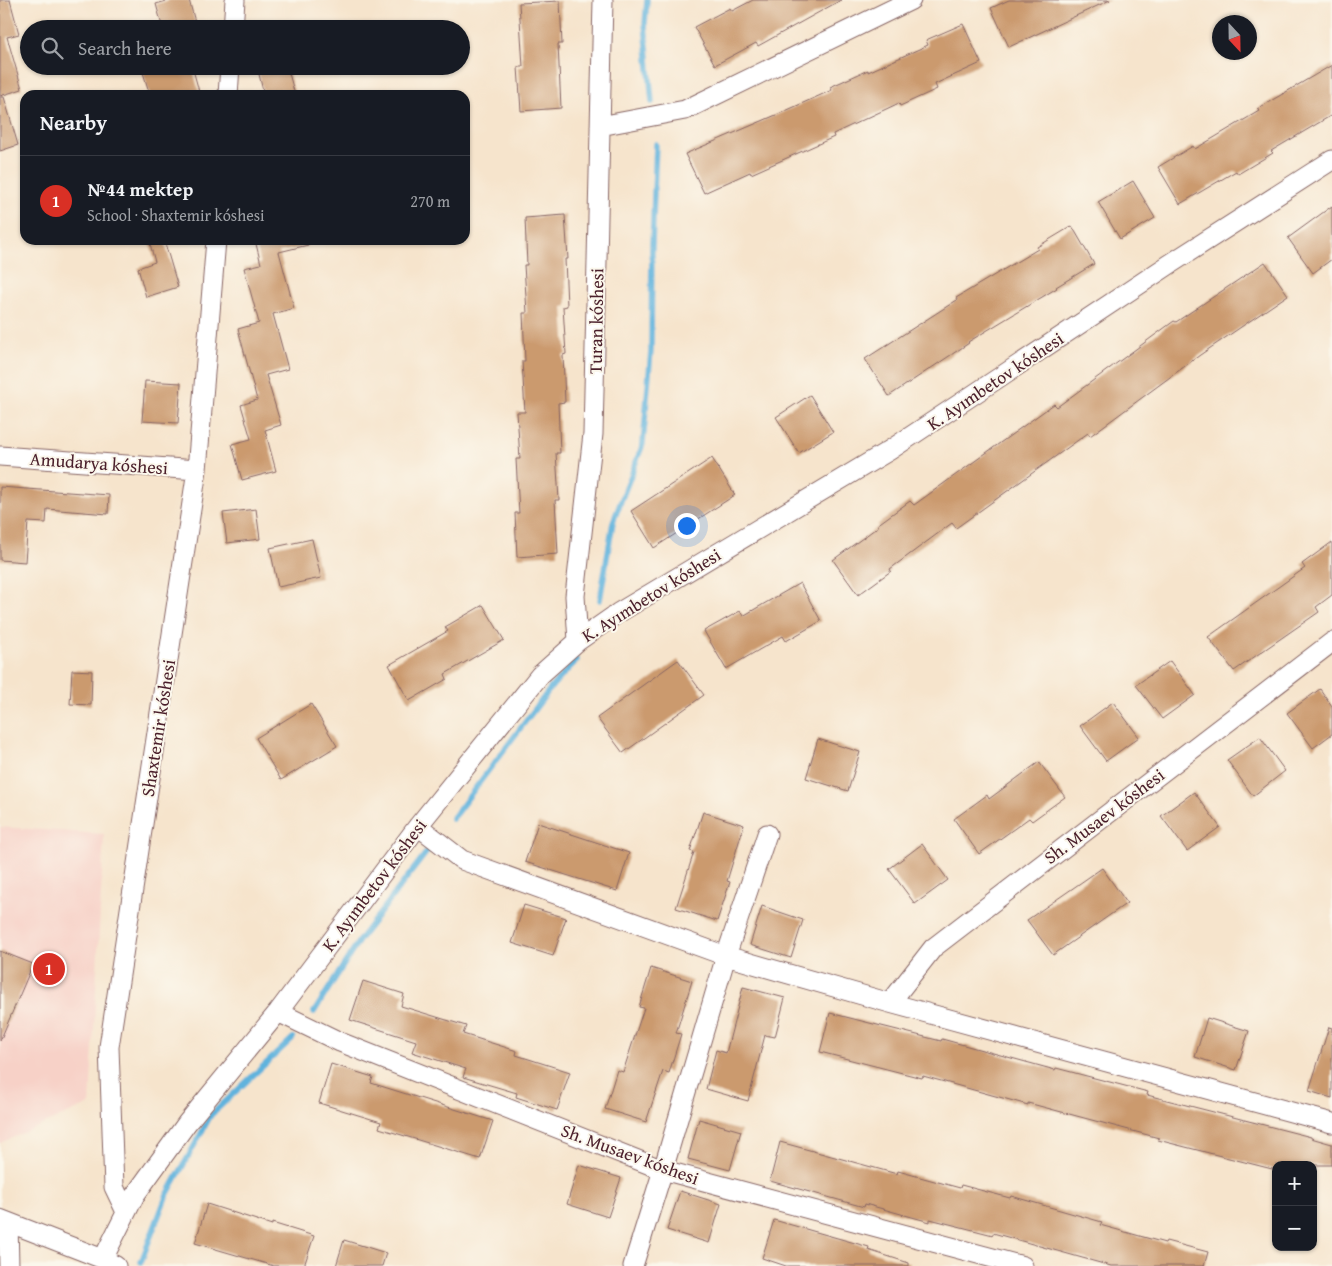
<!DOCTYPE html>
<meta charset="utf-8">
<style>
body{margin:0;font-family:"Gentium Book Plus",serif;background:#242831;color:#f1f3f6}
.controls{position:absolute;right:15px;bottom:15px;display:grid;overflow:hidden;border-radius:10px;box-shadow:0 1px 4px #0004}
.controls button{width:45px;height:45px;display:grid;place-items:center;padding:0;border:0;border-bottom:1px solid #363941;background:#171b24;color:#f1f3f6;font:25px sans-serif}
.compass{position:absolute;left:1212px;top:15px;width:45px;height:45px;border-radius:50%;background:#171b24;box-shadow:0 1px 4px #0004;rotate:158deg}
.you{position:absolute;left:686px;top:525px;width:18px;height:18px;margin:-12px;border:4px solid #fff;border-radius:50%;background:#1a73e8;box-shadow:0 0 0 8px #1a73e833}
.badge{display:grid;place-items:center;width:32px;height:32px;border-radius:50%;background:#d93025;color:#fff;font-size:16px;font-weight:700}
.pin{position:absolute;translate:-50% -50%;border:2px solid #fff;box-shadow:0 1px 5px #0006}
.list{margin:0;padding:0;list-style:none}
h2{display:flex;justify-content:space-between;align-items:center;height:65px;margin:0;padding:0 20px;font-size:21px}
h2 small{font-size:16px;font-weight:400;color:#9ea1a6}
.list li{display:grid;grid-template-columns:32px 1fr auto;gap:15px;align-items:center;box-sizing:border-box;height:90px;padding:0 20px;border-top:1px solid #363941}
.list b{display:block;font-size:19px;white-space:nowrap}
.list p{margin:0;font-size:16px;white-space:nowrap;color:#9ea1a6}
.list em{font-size:16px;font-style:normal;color:#9ea1a6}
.icon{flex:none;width:28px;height:28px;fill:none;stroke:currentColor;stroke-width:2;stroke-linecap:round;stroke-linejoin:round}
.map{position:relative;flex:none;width:1332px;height:1266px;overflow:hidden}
.search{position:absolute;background:#171b24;box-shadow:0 1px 4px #0004;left:20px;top:20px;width:450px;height:55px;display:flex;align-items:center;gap:12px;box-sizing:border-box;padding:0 18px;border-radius:28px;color:#9ea1a6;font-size:19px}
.panel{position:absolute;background:#171b24;box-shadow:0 1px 4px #0004;left:20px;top:90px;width:450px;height:155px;border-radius:15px}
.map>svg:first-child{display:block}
</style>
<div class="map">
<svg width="1332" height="1266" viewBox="0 0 1332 1266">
<rect width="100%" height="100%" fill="#fbf7ec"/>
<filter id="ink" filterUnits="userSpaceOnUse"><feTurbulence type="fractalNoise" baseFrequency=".02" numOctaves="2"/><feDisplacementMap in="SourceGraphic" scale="10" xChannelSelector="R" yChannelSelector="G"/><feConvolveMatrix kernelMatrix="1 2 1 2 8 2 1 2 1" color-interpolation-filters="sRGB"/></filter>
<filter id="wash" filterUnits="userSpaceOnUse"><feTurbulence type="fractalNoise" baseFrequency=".0096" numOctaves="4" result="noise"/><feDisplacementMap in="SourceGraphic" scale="20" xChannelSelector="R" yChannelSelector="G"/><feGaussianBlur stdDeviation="1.12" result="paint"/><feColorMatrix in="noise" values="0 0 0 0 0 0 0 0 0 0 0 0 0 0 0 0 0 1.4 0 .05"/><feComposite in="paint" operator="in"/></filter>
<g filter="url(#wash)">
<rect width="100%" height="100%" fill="#f6e4cc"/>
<path fill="#f7d1c7" d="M 0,827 L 104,834 L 90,1104 L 0,1143 Z"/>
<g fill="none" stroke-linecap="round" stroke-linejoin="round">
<path stroke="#61b3dd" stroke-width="5.5" d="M 647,0 L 645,24 L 652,102
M 600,600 L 613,522 L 643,444 L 651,351 L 652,245 L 656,144
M 452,819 L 553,685 L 577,660
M 314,1012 L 360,939 L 429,849
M 141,1262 L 166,1197 L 211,1115 L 293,1038"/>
</g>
<g id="blocks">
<path fill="#cb9a6e" d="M 0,0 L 10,0 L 19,34 L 7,37 L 22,89 L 0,96 Z
M 170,0 L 189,0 L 197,29 L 163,29 L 156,4 Z
M 753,0 L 841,0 L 758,46 L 756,43 L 715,65 L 694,27 L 730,8 L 732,11 Z
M 1009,0 L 1110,0 L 1009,47 L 991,8 Z
M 560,1 L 562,44 L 558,44 L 561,108 L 521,111 L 518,67 L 523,67 L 519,3 Z
M 963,24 L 981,63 L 935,84 L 937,89 L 900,106 L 899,103 L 833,134 L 834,137 L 751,174 L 750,172 L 704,193 L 685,154 L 783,112 L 832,90 L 830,87 L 868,70 L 868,72 L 928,45 L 926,40 Z
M 1332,65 L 1332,115 L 1271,151 L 1273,153 L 1238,174 L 1236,171 L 1180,204 L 1158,167 L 1193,146 L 1195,149 L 1259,111 L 1257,109 Z
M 141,66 L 192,66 L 200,95 L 150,95 Z
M 257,66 L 287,66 L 295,95 L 264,95 Z
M 0,97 L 4,97 L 18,145 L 0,151 Z
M 1133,181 L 1155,218 L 1120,239 L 1098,202 Z
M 1332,206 L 1332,259 L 1313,273 L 1288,238 Z
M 565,215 L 568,259 L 565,259 L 567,306 L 563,307 L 566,354 L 563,355 L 565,402 L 558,403 L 560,453 L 556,453 L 559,500 L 555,500 L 558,554 L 517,557 L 515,513 L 519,513 L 516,459 L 520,459 L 517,412 L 525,412 L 522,361 L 525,361 L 523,313 L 527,313 L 524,265 L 527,265 L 525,218 Z
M 1072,226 L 1094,264 L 1056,287 L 1057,288 L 968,342 L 969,343 L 889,396 L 865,359 L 957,300 L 956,298 L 1038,249 L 1037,247 Z
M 149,240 L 164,240 L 178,287 L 146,297 L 138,268 L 155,262 Z
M 255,240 L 307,240 L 308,245 L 279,252 L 294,308 L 273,314 L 288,369 L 266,375 L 281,425 L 265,430 L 276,471 L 242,480 L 232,444 L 251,439 L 241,405 L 257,400 L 238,329 L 259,323 L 244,268 L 261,264 Z
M 1265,262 L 1288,295 L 1200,355 L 1090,436 L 1088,433 L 956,528 L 952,523 L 890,569 L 891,571 L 858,595 L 833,560 L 879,526 L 877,525 L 910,501 L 914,505 L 1054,404 L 1057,407 L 1174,321 L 1176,322 Z
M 145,381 L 181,383 L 178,423 L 142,421 Z
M 810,395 L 833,432 L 799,453 L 776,417 Z
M 712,458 L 735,495 L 654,548 L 631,511 Z
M 0,487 L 109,495 L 108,514 L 47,509 L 46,523 L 28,522 L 25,562 L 0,560 Z
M 256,509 L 260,539 L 227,543 L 223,513 Z
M 312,539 L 321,578 L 278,587 L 270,548 Z
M 1332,542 L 1332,595 L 1316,607 L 1319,612 L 1234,671 L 1208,637 L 1305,568 L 1302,564 Z
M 800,583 L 821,621 L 786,641 L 783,636 L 726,669 L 704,631 L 740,611 L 743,616 Z
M 483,605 L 504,640 L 445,674 L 447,679 L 409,701 L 389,665 L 448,631 L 445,627 Z
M 678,660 L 704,695 L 623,753 L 597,718 Z
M 1170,661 L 1195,695 L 1162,719 L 1136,685 Z
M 72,670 L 92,671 L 91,705 L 70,704 Z
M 1320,689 L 1332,706 L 1332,734 L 1313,748 L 1287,713 Z
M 1113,702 L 1139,737 L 1106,761 L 1080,726 Z
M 311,704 L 337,746 L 281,780 L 256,738 Z
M 1260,737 L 1285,771 L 1253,796 L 1227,760 Z
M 818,739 L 860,752 L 848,791 L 806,778 Z
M 1039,762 L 1065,797 L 1032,821 L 1029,818 L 979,854 L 954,819 L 987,795 L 989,799 Z
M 1194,792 L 1220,827 L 1187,851 L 1161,816 Z
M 703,812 L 744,825 L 727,881 L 730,882 L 717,921 L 676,908 L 694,852 L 690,851 Z
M 538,823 L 629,853 L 617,891 L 525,862 Z
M 922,844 L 948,880 L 915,904 L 889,869 Z
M 1102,868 L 1127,903 L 1053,955 L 1027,920 Z
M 524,905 L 566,918 L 553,956 L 512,943 Z
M 762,906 L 803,920 L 791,958 L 750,945 Z
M 0,951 L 33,964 L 0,1041 Z
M 651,968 L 692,981 L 676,1033 L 681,1034 L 669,1073 L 663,1071 L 646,1122 L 605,1109 L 617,1070 L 623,1072 L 644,1008 L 639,1007 Z
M 363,981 L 404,994 L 401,1006 L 466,1026 L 463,1034 L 517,1051 L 516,1055 L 570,1072 L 557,1110 L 516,1097 L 517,1093 L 463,1077 L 466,1069 L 412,1052 L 416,1041 L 350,1020 Z
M 743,987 L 785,998 L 775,1037 L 765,1035 L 748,1101 L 706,1089 L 716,1050 L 726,1053 Z
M 830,1013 L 941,1041 L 942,1039 L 1055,1070 L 1056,1068 L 1148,1092 L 1147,1095 L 1311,1137 L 1311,1138 L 1332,1144 L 1332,1165 L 1276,1165 L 1276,1170 L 1158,1140 L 1159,1138 L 1028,1103 L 1028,1105 L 923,1076 L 922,1078 L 820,1052 Z
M 1207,1018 L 1249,1031 L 1236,1070 L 1195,1057 Z
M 1329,1027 L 1332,1028 L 1332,1098 L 1309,1091 Z
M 331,1064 L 373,1077 L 371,1083 L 493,1121 L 480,1159 L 379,1128 L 381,1122 L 319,1103 Z
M 699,1119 L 741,1131 L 730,1170 L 688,1159 Z
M 780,1142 L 897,1174 L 898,1171 L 960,1188 L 961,1185 L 1010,1198 L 1011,1196 L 1102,1222 L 1100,1225 L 1165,1243 L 1166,1241 L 1208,1252 L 1204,1266 L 1111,1266 L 993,1233 L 993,1235 L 930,1219 L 930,1222 L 865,1204 L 864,1207 L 770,1181 Z
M 579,1165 L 621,1178 L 608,1217 L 567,1204 Z
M 680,1191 L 721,1204 L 709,1243 L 667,1230 Z
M 207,1204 L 272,1225 L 272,1223 L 314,1236 L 304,1266 L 274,1266 L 195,1243 Z
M 774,1220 L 869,1247 L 868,1250 L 909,1263 L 909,1266 L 786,1266 L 762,1258 Z
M 344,1240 L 386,1253 L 382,1266 L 336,1266 Z"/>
</g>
</g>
<g filter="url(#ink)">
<use href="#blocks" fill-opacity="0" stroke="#866463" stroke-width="1"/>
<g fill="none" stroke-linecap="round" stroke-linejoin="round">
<defs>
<path id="minor" d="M 233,29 L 235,0
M 228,95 L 230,66
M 600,126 L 685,110 L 911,0
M 0,456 L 197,470
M 578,641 L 575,596 L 593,434 L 603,0
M 418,826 L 462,860 L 726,956 L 890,1003 L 1332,1123
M 890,1003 L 933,948 L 1332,642
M 278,1012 L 340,1042 L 663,1170 L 1023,1266
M 126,1212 L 114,1187 L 109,1047 L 197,470 L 216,240
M 0,1219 L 103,1259 L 116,1266
M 8,1223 L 9,1266
M 103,1259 L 135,1195 L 187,1123 L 278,1012 L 418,826 L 540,675 L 578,641 L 618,613 L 890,450 L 1170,264 L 1332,160
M 633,1266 L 663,1170 L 726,956 L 767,834"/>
</defs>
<use href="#minor" stroke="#866463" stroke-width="21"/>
<use href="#minor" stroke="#fff" stroke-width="19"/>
</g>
</g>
<g text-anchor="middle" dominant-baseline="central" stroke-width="4" stroke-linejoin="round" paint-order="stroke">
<g font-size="18" fill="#4a1f2b" stroke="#fbf7ec">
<text transform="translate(596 321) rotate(-89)">Turan kóshesi</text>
<text transform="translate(995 381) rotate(-34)">K. Ayımbetov kóshesi</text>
<text transform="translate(99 463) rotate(4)">Amudarya kóshesi</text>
<text transform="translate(651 595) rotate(-32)">K. Ayımbetov kóshesi</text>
<text transform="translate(158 728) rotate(-81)">Shaxtemir kóshesi</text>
<text transform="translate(1104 816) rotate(-37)">Sh. Musaev kóshesi</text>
<text transform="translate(374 885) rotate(-53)">K. Ayımbetov kóshesi</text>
<text transform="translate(630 1154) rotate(20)">Sh. Musaev kóshesi</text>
</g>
</g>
</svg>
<div class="controls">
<button>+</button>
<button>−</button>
</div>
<svg class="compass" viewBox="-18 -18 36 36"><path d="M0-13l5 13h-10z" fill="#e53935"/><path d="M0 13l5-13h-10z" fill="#9ea1a6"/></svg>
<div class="you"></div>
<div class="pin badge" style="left:49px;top:969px">1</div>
<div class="search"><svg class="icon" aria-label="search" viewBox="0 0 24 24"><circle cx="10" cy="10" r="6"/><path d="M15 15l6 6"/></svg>Search here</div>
<section class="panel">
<h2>Nearby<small></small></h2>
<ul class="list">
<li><span class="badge">1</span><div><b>№44 mektep</b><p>School · Shaxtemir kóshesi</p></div><em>270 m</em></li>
</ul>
</section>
</div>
